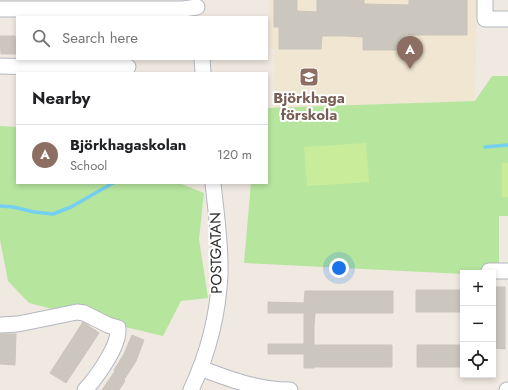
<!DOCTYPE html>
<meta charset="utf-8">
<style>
body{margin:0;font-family:Jost,sans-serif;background:#f6f6f6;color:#202124}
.controls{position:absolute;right:12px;bottom:12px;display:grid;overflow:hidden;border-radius:0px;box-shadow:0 2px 6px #0003}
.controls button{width:36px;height:36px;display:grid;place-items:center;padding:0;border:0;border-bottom:1px solid #e0e0e0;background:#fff;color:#202124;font:20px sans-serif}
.you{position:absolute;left:339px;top:268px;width:14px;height:14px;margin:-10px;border:3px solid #fff;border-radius:50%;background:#1a73e8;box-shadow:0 0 0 6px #1a73e833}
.badge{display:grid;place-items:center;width:26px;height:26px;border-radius:50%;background:#0b8043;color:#fff;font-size:13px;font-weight:700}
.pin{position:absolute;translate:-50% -33px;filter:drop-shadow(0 1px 2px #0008)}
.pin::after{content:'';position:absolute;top:21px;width:14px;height:12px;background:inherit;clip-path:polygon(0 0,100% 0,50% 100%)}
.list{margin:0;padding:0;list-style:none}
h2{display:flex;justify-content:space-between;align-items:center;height:52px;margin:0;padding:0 16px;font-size:17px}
h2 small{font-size:13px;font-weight:400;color:#757577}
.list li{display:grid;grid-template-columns:26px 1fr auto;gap:12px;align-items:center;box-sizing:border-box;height:60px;padding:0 16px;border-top:1px solid #e0e0e0}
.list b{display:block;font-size:15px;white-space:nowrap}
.list p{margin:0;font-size:13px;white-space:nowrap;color:#757577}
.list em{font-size:13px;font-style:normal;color:#757577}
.icon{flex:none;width:22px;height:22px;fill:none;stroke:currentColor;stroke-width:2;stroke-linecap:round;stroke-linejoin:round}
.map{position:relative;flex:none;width:508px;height:390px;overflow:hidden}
.search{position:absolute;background:#fff;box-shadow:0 2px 6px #0003;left:16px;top:16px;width:252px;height:44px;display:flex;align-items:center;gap:10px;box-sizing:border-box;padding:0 14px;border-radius:0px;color:#757577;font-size:15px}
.panel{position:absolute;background:#fff;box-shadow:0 2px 6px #0003;left:16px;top:72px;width:252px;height:112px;border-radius:0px}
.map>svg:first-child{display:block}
</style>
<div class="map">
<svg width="508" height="390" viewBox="0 0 508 390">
<rect width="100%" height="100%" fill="#efe9e1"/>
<path fill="#f0e6d1" d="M 269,0 L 477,0 L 475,101 L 274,108 L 274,49 L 269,48 Z"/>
<path fill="#b6e59e" d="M 492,76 L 508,76 L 508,216 L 499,216 L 499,276 L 493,273 L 463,273 L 463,274 L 244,263 L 251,183 L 267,183 L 267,108 L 475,101 Z
M 0,126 L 17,127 L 17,183 L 134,184 L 179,183 L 204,193 L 199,239 L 208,298 L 181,301 L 163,336 L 83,317 L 29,303 L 8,281 L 0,240 Z"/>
<path fill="#c9ec9a" d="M 366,143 L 369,182 L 307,186 L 304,147 Z
M 502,163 L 508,163 L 508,197 L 502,197 Z"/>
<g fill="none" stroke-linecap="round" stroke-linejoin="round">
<path stroke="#75cff0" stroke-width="3.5" d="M 485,147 L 508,145
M 0,206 L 13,207 L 34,212 L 53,214 L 71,207 L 113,183"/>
</g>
<path fill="#cbc7bf" stroke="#cbc5ba" d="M 274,0 L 297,0 L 297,11 L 317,12 L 317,0 L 364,0 L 364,4 L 409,5 L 409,0 L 467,0 L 467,35 L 405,35 L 405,50 L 363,50 L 363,37 L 345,36 L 322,36 L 321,49 L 279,49 L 279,27 L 274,27 Z
M 0,36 L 15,36 L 16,54 L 1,54 Z
M 494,287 L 505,287 L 505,349 L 494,348 Z
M 416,290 L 463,290 L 463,312 L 416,312 Z
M 305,291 L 393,291 L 393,313 L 315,313 L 314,326 L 314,345 L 392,345 L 392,367 L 314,367 L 314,368 L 304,368 L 304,354 L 268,354 L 268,344 L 304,344 L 304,313 L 268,313 L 268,302 L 304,303 Z
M 83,322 L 99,333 L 66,383 L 50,373 Z
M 0,334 L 16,334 L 15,365 L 0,364 Z
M 132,335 L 144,340 L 136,361 L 124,380 L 125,381 L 119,390 L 102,390 L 115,371 L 114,370 L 124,354 Z
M 417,345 L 463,345 L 463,367 L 417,367 Z"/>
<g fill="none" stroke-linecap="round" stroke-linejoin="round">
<defs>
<path id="minor" d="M 485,0 L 485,19 L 508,19
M 0,9 L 183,9 L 197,7
M 202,59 L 203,73
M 0,66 L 38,67 L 47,65 L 58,66 L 128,67
M 489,271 L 508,271
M 0,325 L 18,324 L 77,312 L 84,313 L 108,325 L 118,328 C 118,331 118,335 117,338 C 113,354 96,378 85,390
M 200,368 C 229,379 258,390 290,390
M 191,390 C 208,354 218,314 220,275 C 221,244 216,213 213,183
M 507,390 L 508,390"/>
</defs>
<use href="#minor" stroke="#b4b7c1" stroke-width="17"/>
<use href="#minor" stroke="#fff" stroke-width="15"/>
</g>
<defs>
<symbol id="school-square" viewBox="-11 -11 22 22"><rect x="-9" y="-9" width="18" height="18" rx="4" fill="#8d6e63" stroke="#fff"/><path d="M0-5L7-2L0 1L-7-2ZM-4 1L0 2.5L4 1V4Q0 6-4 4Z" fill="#fff"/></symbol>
</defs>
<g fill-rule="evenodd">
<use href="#school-square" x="298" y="66" width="22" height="22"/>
</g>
<g text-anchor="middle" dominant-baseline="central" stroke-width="4" stroke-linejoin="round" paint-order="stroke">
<g font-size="15" font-weight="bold" fill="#785e54" stroke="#fff">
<text x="309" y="98">Björkhaga<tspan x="309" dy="17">förskola</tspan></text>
</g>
<g font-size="15" fill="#2e2e2e" stroke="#fff">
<text transform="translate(216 253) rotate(-91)">POSTGATAN</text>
</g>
</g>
</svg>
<div class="controls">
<button>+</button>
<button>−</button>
<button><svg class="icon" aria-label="locate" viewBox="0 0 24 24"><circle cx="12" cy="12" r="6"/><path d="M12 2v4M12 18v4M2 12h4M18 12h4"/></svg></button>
</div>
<div class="you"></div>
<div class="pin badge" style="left:410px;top:69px;background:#8d6e63">A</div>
<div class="search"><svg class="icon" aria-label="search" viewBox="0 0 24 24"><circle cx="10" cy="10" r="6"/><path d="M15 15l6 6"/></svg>Search here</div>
<section class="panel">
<h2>Nearby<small></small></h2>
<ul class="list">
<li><span class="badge" style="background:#8d6e63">A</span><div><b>Björkhagaskolan</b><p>School</p></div><em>120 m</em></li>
</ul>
</section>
</div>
